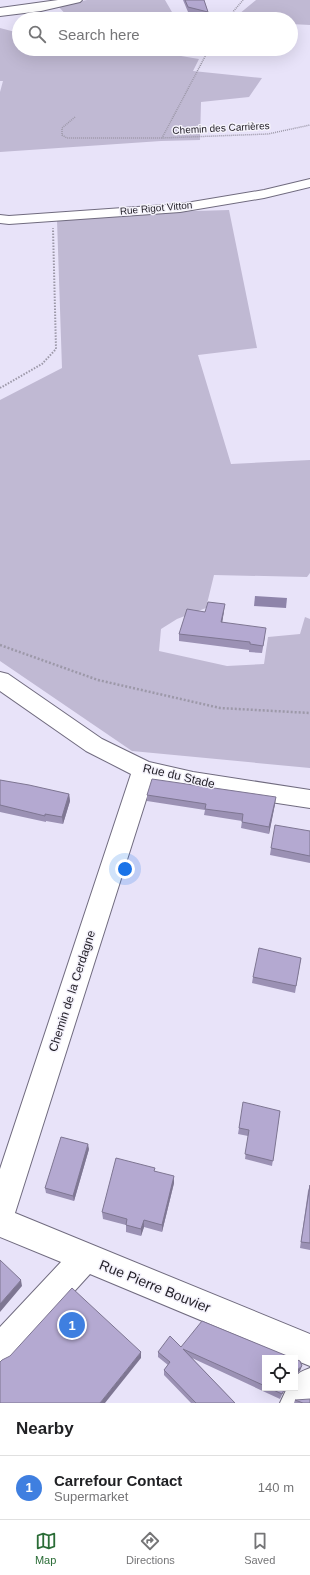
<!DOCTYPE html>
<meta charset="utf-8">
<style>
body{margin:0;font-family:Arial,sans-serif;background:#f6f6f6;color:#202124}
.controls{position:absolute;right:12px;bottom:12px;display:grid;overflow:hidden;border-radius:0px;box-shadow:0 4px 16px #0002}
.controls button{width:36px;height:36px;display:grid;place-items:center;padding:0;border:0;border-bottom:1px solid #e0e0e0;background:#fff;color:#202124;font:20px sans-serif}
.you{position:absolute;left:125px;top:869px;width:14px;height:14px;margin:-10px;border:3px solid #fff;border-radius:50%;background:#1a73e8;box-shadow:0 0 0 6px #1a73e833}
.badge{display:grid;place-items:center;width:26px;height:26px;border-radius:50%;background:#2a6c36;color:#fff;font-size:13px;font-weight:700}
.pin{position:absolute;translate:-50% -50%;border:2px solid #fff;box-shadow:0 1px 4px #0006}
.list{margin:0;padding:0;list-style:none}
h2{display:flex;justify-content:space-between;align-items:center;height:52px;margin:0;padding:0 16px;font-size:17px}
h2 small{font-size:13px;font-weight:400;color:#757577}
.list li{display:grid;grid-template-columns:26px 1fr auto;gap:12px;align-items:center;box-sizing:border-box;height:64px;padding:0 16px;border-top:1px solid #e0e0e0}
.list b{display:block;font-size:15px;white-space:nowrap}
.list p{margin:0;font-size:13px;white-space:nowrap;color:#757577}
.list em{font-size:13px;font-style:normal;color:#757577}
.icon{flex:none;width:22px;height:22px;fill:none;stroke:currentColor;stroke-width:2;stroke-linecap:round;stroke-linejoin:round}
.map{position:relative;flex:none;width:310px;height:1403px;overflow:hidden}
.search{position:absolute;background:#fff;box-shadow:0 4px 16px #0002;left:12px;right:12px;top:12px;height:44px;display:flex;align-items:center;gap:10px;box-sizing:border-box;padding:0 14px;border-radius:22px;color:#757577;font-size:15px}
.sheet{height:116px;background:#fff}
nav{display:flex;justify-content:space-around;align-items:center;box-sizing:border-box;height:56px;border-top:1px solid #e0e0e0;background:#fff;font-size:11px;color:#757577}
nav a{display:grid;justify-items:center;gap:2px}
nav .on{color:#2a6c36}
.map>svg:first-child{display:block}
</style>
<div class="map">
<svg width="310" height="1403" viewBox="0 0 310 1403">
<rect width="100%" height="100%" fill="#e8e3f9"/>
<path fill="#c0b9d3" d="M 87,0 L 165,0 L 176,19 L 70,19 L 58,6 Z
M 256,0 L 310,0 L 310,25 L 291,24 L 291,19 L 233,19 Z
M 0,28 L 19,33 L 19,49 L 139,49 L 199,59 L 193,71 L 262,78 L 249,97 L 201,102 L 200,140 L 161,141 L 0,152 L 0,92 L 3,81 L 0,81 Z
M 229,210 L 257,348 L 198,355 L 231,464 L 310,460 L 310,573 L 307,577 L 214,575 L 206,608 L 177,619 L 161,629 L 159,651 L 227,666 L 264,664 L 268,637 L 300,634 L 305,617 L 310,619 L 310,768 L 132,751 L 0,661 L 0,400 L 62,368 L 57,220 L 160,212 Z"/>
<path fill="#8e84aa" d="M 255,596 L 287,598 L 286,608 L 254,606 Z"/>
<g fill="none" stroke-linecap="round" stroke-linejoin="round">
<defs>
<path id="minor" d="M 58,0 L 82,0 L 80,2 L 41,11 L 0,16 L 0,8 Z
M 310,179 L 310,187 L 264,198 L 180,212 L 9,224 L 0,223 L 0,215 L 9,216 L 180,204 L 264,190 Z
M 0,672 L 8,674 L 102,739 L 149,762 L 193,772 L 310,790 L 310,808 L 193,790 L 152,781 L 15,1213 L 310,1334 L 310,1366 L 295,1360 L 295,1358 L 291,1358 L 90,1274 L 11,1361 L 0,1366 L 0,1327 L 61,1262 L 0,1237 L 0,1169 L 131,774 L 86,751 L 0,691 Z
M 310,1368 L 310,1403 L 280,1403 L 287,1388 L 295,1388 C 295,1374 297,1373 310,1368 Z"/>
</defs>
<use href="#minor" stroke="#706b7f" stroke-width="2"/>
<path stroke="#9c98a8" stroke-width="1.5" stroke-dasharray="1 1" stroke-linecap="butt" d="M 227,19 L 243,0
M 209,49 L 162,138 L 268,134 L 310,125
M 75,117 L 62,128 L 62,135 L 67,138 L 162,138
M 53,228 L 53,230"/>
<path stroke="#9c98a8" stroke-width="2" stroke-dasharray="1.5 1.5" stroke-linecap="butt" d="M 0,388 L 42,364 L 56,349 L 53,229"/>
<path stroke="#9c98a8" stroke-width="2.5" stroke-dasharray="2 2" stroke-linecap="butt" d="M 0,645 L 98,680 L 220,708 L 310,713"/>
<use href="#minor" fill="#fff" fill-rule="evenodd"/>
</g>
<path fill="#9b91b4" d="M 183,0 L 204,0 L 208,12 L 208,17 L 188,12 Z
M 224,611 L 222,622 L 265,636 L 262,653 L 249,652 L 249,650 L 179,641 L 179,634 L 205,612 Z
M 0,780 L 69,794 L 70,801 L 63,824 L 46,821 L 46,822 L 0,812 Z
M 147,795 L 275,804 L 269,834 L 241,828 L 242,821 L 204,815 L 205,810 L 147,801 Z
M 310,831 L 310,863 L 270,855 L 271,848 Z
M 301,958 L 295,993 L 252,983 L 253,977 Z
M 280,1111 L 272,1166 L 245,1159 L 248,1136 L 238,1134 L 239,1128 Z
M 89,1149 L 74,1201 L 46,1193 L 45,1188 Z
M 155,1171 L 174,1183 L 162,1232 L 144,1227 L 141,1236 L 126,1232 L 126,1225 L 103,1219 L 102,1212 Z
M 310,1185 L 310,1250 L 300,1248 L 308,1191 Z
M 181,1347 L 265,1358 L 265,1388 L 285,1388 L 280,1399 L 192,1358 L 235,1403 L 191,1403 L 164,1375 L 164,1370 L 168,1365 L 158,1357 L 158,1352 Z
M 295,1400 L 310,1403 L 294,1403 Z"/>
<path fill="#7e7692" d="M 225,604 L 224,611 L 221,630 L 221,622 Z
M 69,794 L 70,801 L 63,824 L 62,817 Z
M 276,797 L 275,804 L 269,834 L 269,827 Z
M 88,1144 L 89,1149 L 74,1201 L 73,1196 Z
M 174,1176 L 174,1183 L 162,1232 L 162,1225 Z
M 144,1220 L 144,1227 L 141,1236 L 141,1229 Z
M 21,1280 L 22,1286 L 0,1312 L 0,1304 Z
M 141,1352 L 141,1358 L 105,1403 L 100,1403 Z
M 302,1366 L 300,1371 L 295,1376 L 296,1371 Z"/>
<path fill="#b4a9d1" stroke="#7e7692" d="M 185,0 L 204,0 L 208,12 L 188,7 Z
M 208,602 L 225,604 L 221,622 L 266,628 L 263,646 L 250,644 L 250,642 L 179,634 L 187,609 L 205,612 Z
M 152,779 L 276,797 L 269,827 L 242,822 L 243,814 L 205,809 L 206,804 L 147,795 Z
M 0,780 L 29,785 L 69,794 L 62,817 L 45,814 L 45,816 L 0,805 Z
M 275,825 L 310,831 L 310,856 L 271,848 Z
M 259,948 L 301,958 L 296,986 L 253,977 Z
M 243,1102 L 280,1111 L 273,1161 L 245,1154 L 249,1130 L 239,1128 Z
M 61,1137 L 88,1144 L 73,1196 L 45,1188 Z
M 116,1158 L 155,1168 L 154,1171 L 174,1176 L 162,1225 L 144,1220 L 141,1229 L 126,1225 L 127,1219 L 102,1212 Z
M 310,1185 L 310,1243 L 301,1242 Z
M 0,1260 L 21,1280 L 0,1304 Z
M 72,1288 L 141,1352 L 100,1403 L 0,1403 L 0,1362 L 2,1360 L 10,1356 Z
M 202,1321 L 292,1358 L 265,1358 L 265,1386 L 183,1349 L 235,1403 L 196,1403 L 164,1370 L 170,1362 L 158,1352 L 170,1336 L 181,1347 Z
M 295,1359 L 300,1361 L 302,1366 L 296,1371 L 295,1382 Z
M 269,1388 L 285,1388 L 282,1394 Z
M 310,1399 L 310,1403 L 303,1403 L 295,1400 Z"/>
<g text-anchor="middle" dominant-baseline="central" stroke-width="3" stroke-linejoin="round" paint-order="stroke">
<g font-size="10" fill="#221f27" stroke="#f4f2fb">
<text transform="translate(221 128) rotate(-3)">Chemin des Carrières</text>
<text transform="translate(156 208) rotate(-5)">Rue Rigot Vitton</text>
</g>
<g font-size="12" fill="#221f27" stroke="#f4f2fb">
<text transform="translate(179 776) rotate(13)">Rue du Stade</text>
<text transform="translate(72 991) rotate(-72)">Chemin de la Cerdagne</text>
</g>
<g font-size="14" fill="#221f27" stroke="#f4f2fb">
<text transform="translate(155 1286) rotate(22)">Rue Pierre Bouvier</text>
</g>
</g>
</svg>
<div class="controls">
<button><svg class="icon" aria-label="locate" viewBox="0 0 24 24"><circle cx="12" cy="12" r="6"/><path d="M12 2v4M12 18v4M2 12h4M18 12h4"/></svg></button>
</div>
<div class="you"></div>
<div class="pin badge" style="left:72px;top:1325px;background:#3f7fe0">1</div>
<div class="search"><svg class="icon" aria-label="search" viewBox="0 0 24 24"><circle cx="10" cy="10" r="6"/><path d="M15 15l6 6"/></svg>Search here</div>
</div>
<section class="sheet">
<h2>Nearby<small></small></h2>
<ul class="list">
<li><span class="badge" style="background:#3f7fe0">1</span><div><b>Carrefour Contact</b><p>Supermarket</p></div><em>140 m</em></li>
</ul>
</section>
<nav>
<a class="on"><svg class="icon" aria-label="map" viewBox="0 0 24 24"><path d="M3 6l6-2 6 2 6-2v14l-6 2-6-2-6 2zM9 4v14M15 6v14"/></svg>Map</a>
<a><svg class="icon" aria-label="directions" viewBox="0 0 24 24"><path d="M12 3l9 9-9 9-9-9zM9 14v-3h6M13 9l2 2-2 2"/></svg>Directions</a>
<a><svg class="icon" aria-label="saved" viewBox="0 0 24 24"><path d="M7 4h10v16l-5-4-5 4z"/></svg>Saved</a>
</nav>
